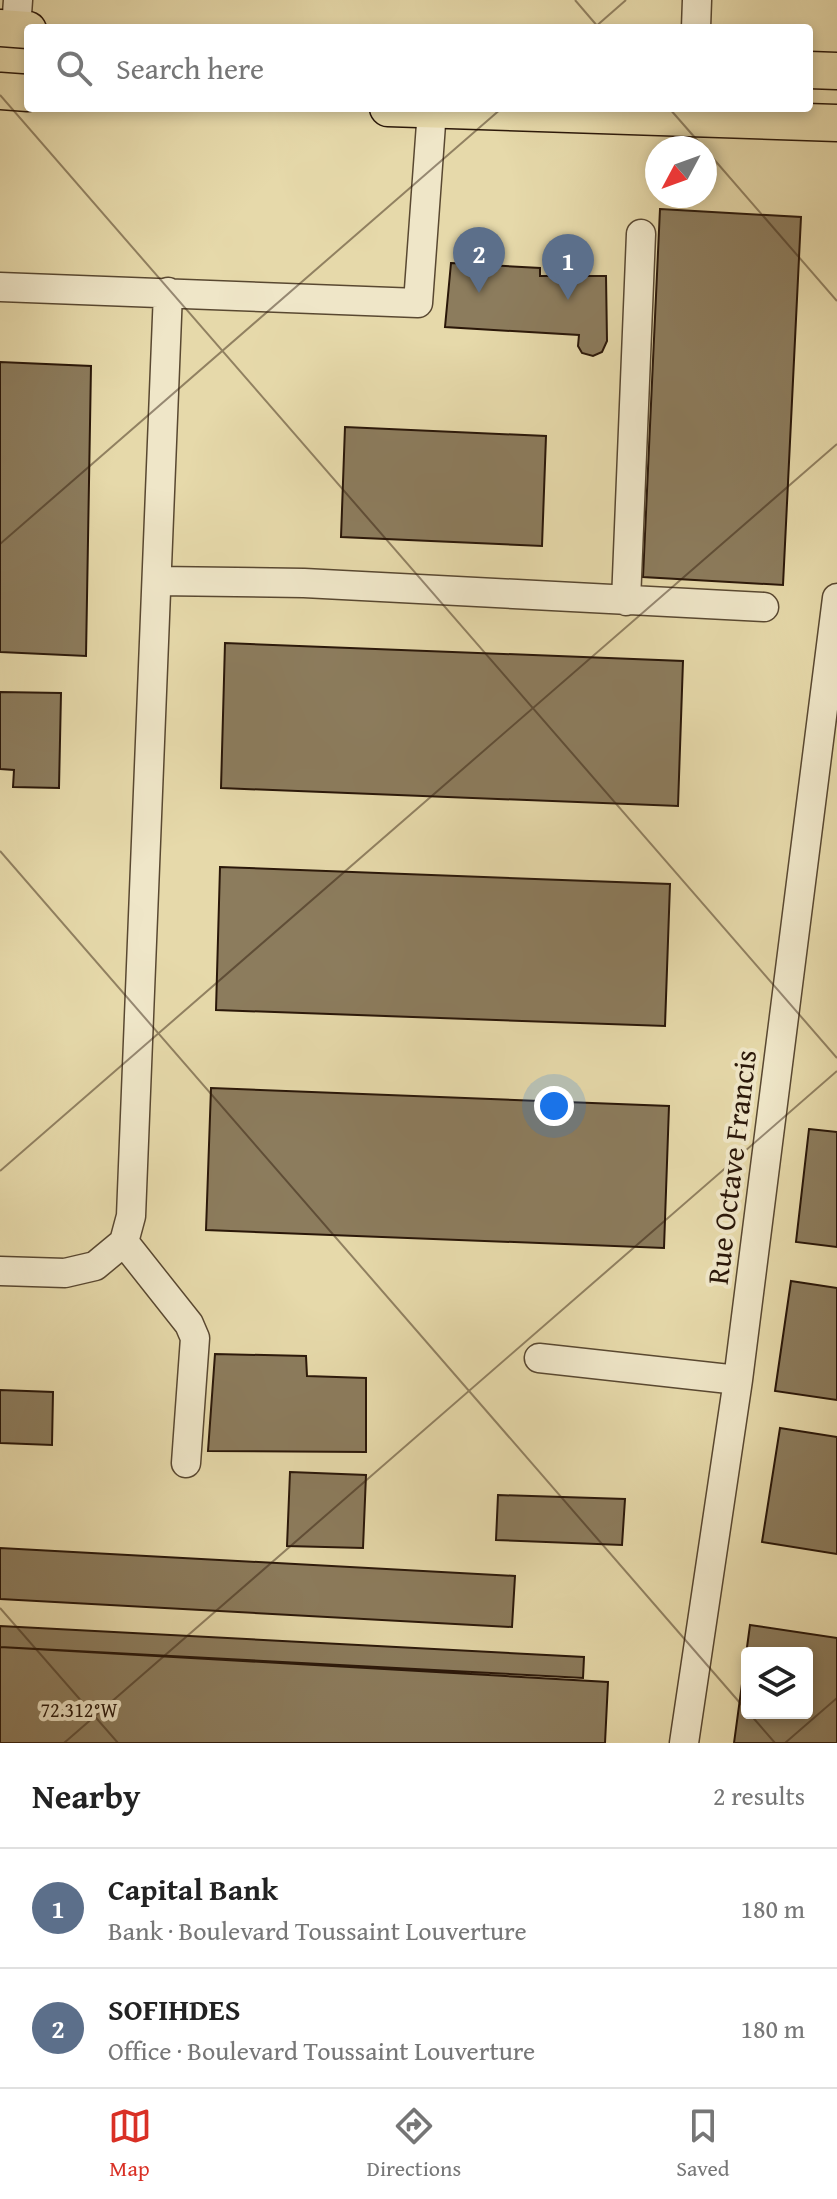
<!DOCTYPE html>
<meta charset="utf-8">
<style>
body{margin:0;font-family:"Gentium Book Plus",serif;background:#f2f2f2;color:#222}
.controls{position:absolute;right:24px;bottom:24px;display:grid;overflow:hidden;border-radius:8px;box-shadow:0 4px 12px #0003}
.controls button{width:72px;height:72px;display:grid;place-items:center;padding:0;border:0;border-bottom:2px solid #e0e0e0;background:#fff;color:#222;font:40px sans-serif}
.compass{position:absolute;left:645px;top:136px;width:72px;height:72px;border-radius:50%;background:#fff;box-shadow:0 4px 12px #0003;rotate:229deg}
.you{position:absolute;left:554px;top:1106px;width:28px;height:28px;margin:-20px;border:6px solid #fff;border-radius:50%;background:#1a73e8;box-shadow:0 0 0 12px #1a73e833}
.badge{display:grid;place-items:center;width:52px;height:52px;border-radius:50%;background:#d93025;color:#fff;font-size:26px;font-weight:700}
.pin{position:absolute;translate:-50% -66px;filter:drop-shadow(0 2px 4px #0008)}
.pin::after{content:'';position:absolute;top:42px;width:28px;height:24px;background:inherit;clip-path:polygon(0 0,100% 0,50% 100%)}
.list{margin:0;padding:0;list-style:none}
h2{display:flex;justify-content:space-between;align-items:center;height:104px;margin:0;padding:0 32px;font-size:34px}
h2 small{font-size:26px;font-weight:400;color:#767676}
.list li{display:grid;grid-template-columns:52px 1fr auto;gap:24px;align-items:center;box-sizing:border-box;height:120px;padding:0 32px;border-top:2px solid #e0e0e0}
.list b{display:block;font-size:30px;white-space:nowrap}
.list p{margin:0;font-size:26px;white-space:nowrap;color:#767676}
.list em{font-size:26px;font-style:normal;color:#767676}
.icon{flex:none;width:44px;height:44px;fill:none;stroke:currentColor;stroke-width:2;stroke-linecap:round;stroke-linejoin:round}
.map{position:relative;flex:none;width:837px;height:1743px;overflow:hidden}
.search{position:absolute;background:#fff;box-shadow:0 4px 12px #0003;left:24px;right:24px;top:24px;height:88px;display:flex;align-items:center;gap:20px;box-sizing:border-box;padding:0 28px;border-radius:8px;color:#767676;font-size:30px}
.sheet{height:344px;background:#fff}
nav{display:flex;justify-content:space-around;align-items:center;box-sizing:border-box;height:112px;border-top:2px solid #e0e0e0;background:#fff;font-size:22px;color:#767676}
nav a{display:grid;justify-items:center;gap:4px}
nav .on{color:#d93025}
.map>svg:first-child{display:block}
</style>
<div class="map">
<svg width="837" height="1743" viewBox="0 0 837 1743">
<rect width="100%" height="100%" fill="#e6d9aa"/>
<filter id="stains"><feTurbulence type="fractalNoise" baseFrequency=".0025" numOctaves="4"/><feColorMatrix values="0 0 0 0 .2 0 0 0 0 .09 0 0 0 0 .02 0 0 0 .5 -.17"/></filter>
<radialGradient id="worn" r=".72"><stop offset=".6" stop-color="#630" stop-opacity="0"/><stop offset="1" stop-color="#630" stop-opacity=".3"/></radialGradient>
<path fill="#8c7c5d" stroke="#2a1709" stroke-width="2" fill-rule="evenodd" d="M 660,209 L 801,217 L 783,585 L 643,577 Z
M 451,263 L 540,268 L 540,276 L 606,276 L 607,341 L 602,352 L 593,356 L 582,353 L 578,346 L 579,335 L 445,327 Z
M 0,362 L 91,366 L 86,656 L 0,652 Z
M 345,427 L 546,436 L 542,546 L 341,537 Z
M 225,643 L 683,661 L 678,806 L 221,788 Z
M 0,692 L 61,693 L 59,788 L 13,787 L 14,770 L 0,769 Z
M 220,867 L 670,884 L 665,1026 L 216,1010 Z
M 211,1088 L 669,1106 L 664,1248 L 206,1230 Z
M 809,1129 L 837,1132 L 837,1247 L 796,1242 Z
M 791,1281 L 837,1288 L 837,1400 L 775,1391 Z
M 215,1354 L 306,1356 L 307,1376 L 366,1378 L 366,1452 L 208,1451 Z
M 0,1390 L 53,1392 L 52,1445 L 0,1443 Z
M 780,1428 L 837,1437 L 837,1554 L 762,1542 Z
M 290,1472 L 366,1475 L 363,1548 L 287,1546 Z
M 498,1495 L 625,1499 L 622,1545 L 496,1540 Z
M 0,1548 L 515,1576 L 512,1627 L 0,1599 Z
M 750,1625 L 837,1638 L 837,1743 L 734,1743 ZM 747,1653 L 807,1653 L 807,1713 L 747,1713 Z
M 0,1626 L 584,1657 L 583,1678 L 0,1647 Z
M 0,1647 L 608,1682 L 605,1743 L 0,1743 Z"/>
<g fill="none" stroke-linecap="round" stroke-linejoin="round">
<defs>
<path id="minor" d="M 696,28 L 697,0
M 16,29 L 18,0
M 0,287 L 418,303 L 432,110
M 157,581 L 304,583 L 764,607
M 626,601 L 641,234
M 124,1242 L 189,1324 L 195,1338 L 186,1463
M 0,1271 L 65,1273 L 95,1266 L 124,1242 L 131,1216 L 168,292
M 539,1358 L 738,1380
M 684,1743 L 738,1380 L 837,598"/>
<path id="major" d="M 0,28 L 28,30
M 809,70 L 837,71
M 0,91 L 28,93
M 388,108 L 837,123"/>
</defs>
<use href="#minor" stroke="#594831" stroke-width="31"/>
<use href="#major" stroke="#2a1709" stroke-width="39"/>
<use href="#minor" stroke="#efe6c8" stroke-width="28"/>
<use href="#major" stroke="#e6d9aa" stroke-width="36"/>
</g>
<path fill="none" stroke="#2a1709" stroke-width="2" stroke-opacity="0.45" d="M 575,0 L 599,28M 594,28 L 626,0M 0,95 L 837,1058M 669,108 L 704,148M 705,149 L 837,301M 0,544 L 502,108M 0,851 L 747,1711M 0,1171 L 837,444M 0,1608 L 118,1743M 749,1713 L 775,1743M 64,1743 L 837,1071M 785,1743 L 837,1698"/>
<g text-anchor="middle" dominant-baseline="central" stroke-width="8" stroke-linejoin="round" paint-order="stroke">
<g font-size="30" fill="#2a1709" stroke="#efe6c8">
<text transform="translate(731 1167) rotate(-83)">Rue Octave Francis</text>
</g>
</g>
<g font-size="20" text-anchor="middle" fill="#2a1709" stroke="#efe6c8" stroke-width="8" stroke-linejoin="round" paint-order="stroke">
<text x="79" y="1717">72.312°W</text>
</g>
<rect width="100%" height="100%" filter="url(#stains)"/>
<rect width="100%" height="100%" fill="url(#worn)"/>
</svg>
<div class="controls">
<button><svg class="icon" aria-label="layers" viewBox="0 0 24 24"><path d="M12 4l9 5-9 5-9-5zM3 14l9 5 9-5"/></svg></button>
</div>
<svg class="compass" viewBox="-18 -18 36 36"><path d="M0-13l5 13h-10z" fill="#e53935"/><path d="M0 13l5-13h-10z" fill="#767676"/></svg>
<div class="you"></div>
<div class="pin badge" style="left:568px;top:300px;background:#5c6f8a">1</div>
<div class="pin badge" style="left:479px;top:293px;background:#5c6f8a">2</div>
<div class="search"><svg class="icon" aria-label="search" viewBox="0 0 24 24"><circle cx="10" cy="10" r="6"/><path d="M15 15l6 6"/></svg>Search here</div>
</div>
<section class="sheet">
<h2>Nearby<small>2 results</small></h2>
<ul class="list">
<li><span class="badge" style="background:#5c6f8a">1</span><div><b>Capital Bank</b><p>Bank · Boulevard Toussaint Louverture</p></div><em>180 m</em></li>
<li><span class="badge" style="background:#5c6f8a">2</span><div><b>SOFIHDES</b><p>Office · Boulevard Toussaint Louverture</p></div><em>180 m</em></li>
</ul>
</section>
<nav>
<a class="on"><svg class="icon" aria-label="map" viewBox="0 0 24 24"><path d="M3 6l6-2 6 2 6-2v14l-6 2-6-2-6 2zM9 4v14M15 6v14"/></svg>Map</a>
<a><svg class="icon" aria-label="directions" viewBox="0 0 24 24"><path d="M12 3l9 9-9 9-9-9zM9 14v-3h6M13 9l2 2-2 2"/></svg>Directions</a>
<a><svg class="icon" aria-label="saved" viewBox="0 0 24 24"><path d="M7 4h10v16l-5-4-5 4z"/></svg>Saved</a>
</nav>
